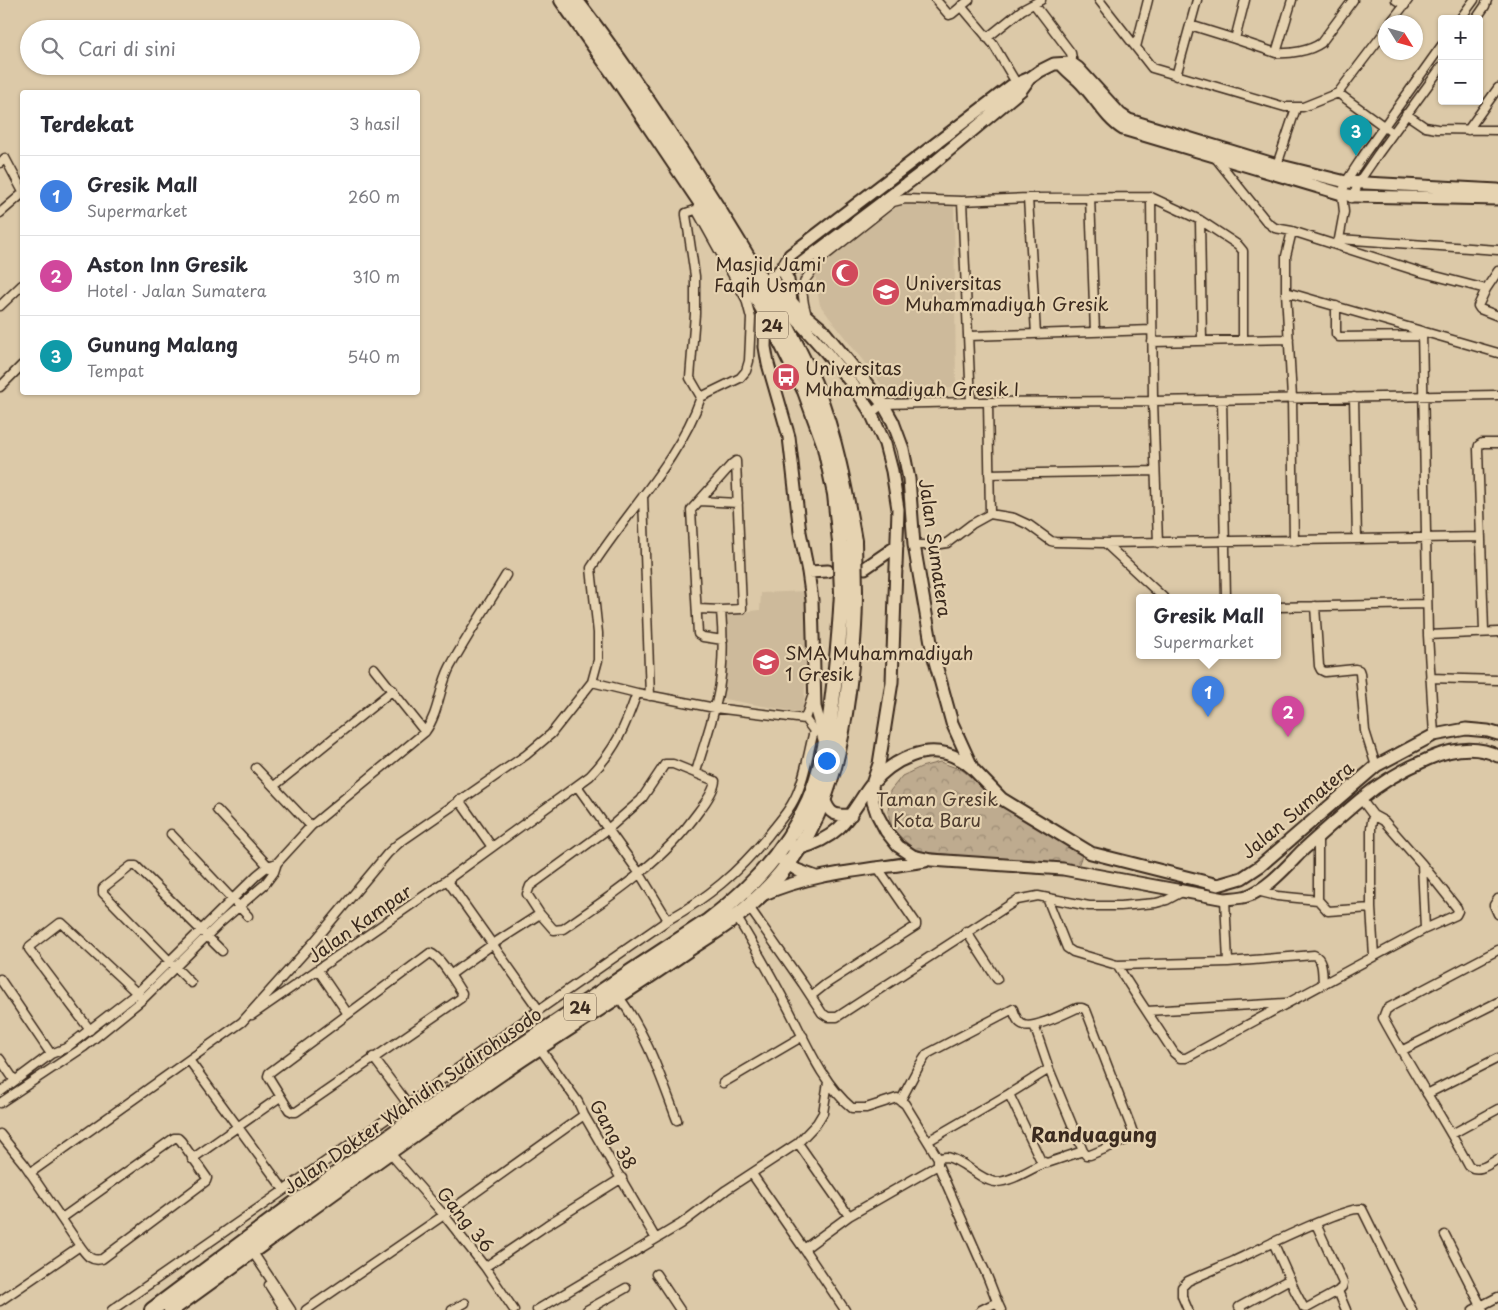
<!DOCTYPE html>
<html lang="id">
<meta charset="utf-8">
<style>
body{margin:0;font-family:"Playpen Sans",sans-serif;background:#f2f2f3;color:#2b2b33}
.controls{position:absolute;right:15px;top:15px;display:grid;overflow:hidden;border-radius:5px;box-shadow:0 1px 4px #0004}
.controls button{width:45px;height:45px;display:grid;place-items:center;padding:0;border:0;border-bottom:1px solid #e1e1e2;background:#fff;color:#2b2b33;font:25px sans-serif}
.compass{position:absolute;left:1378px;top:15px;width:45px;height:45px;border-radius:50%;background:#fff;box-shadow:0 1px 4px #0004;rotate:127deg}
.you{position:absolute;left:826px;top:760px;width:18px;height:18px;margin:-12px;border:4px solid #fff;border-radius:50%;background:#1a73e8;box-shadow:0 0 0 8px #1a73e833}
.badge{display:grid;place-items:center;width:32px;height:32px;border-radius:50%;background:#b45309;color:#fff;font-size:16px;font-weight:700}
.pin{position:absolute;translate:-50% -41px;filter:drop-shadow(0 1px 2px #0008)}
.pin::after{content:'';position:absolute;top:26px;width:18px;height:15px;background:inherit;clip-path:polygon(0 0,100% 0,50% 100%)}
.popup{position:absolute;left:1136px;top:594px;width:145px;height:65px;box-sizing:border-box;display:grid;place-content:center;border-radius:5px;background:#fff;filter:drop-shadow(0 1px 4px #0005);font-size:16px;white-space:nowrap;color:#7c7c81}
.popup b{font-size:19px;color:#2b2b33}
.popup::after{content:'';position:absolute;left:50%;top:100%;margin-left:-10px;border:10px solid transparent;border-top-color:#fff}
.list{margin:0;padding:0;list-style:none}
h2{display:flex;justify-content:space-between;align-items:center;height:65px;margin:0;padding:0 20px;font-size:21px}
h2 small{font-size:16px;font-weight:400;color:#7c7c81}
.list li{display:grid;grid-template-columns:32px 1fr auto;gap:15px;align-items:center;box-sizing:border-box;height:80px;padding:0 20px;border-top:1px solid #e1e1e2}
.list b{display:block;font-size:19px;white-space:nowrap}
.list p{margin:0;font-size:16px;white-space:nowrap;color:#7c7c81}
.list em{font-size:16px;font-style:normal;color:#7c7c81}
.icon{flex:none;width:28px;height:28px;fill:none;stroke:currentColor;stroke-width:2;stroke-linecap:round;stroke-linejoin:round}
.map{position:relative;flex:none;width:1498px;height:1310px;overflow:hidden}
.search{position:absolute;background:#fff;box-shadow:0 1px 4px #0004;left:20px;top:20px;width:400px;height:55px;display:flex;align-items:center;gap:12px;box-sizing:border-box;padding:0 18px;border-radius:28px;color:#7c7c81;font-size:19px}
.panel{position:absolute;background:#fff;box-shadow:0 1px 4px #0004;left:20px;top:90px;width:400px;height:305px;border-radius:5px}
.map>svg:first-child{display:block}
</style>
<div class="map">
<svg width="1498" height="1310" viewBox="0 0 1498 1310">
<defs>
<pattern id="park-crowns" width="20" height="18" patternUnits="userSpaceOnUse" patternTransform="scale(1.25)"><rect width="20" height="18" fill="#beab8f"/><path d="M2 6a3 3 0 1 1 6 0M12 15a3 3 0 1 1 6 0" fill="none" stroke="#9c8b74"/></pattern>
</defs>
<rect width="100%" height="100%" fill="#dcc9a8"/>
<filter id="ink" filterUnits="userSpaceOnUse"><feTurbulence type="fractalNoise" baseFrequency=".02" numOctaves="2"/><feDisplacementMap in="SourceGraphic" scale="10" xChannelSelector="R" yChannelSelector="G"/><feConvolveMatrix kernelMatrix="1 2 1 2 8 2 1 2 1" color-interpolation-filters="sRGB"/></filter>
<g filter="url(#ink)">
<path fill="#cdba9b" d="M 954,204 L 956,388 L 885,389 L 832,321 L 820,305 L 816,283 L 816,270 L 856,236 L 899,205 Z
M 807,591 L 809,626 L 803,713 L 724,699 L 726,614 L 760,610 L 761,593 Z"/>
<path fill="url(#park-crowns)" stroke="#7c6a56" d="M 940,762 L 962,770 L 974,779 L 998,804 L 1082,855 L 1078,866 L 932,853 L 916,851 L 892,829 L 888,812 L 890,791 L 902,776 L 921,767 Z"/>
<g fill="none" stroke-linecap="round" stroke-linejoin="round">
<defs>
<path id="street" d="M 936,0 L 949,15 L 952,14 L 969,0
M 1099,0 L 1152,68 L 1285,107 L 1303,107 L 1338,93 L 1386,30
M 1292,0 L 1276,53 C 1290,54 1310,51 1321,43 L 1353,0
M 1396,0 L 1405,5
M 1034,4 L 1071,53 L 1072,58 L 1069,67
M 961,6 L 993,44 L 1018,86
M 1460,19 L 1474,0
M 1476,19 L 1485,6 L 1487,0
M 1391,22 L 1408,0
M 1190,25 L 1235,39 L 1276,53
M 987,38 L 1022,10 L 1041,0
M 1235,39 L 1245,0
M 1136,47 L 1148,0
M 1176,76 L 1197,0
M 1338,93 L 1393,133
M 1406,114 L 1425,127 L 1437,129 L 1498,130
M 1468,130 L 1498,88
M 1214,156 L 1267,222 L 1275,228 L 1292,231 L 1420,272 L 1486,289
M 0,163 L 5,158 L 22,190
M 1277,165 L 1296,108
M 1090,197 L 1095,332
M 1151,197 L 1153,401 L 1158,543
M 1028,198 L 1036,334
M 1351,198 L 1354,196 L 1358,183 L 1378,154 L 1442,66
M 0,213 L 22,194
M 1200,220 L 1202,341
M 1292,231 L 1286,256 L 1286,292 L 1292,398 L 1294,541
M 1339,239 L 1498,250
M 1336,245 L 1339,239 L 1344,212 L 1342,194 L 1346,182 L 1365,153 L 1442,45
M 1498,271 L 1486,289 L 1478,306 L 1480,309 L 1498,316
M 1286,292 L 1498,353
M 0,306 L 22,285
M 1336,306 L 1336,334 L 1339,337 L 1422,336
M 807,316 L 804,304 L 802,290 L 805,280 L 821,259 L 893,202 L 905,199 L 962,201
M 1422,331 L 1428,635 L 1434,735
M 969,336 L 1152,330
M 1152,342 L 1289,339
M 0,387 L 22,365
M 1354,397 L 1357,539
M 1222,400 L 1226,598
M 971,402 L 962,201 L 1028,198 L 1151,197 L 1200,220 L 1238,245 L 1243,251 L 1243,340
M 988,402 L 990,514
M 871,413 L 883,404 L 971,402 L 1153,401 L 1498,395
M 989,474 L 1155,471
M 643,496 L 650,696
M 699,501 L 738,503
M 1105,543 L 1164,598
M 914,545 L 934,545 L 947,543 L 972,524 L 990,514 L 1014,518 L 1029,525 L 1051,541 L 1055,542 L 1105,543 L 1481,537
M 1315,606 L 1319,666 L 1321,670 L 1325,672 L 1355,669 L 1359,670 L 1360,673 L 1365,731 L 1376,766
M 1277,607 L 1427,604
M 698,609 L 721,610
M 1484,631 L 1478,449 L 1479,445 L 1482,443 L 1498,443
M 1428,635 L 1498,632
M 374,668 L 425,732
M 1430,678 L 1498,680
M 805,719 L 812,697
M 665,764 L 673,764 L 715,781 C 714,791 706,802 699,811 C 664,861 613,895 563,929 L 554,930 L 540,914 L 527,894 L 530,886 L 608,829 L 641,800 Z
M 256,768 L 311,826
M 696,772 C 704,743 716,713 720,683 C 724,658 723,634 721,610 L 742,609 L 736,461 L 732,464 L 691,510 L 698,634 L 703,637 L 723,640
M 274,786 L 393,690
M 577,786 L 640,874 L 668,920
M 459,800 L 492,847
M 217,810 L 271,869
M 1373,815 L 1371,828 L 1371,908 L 1374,956
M 171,834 L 248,916
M 1422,864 L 1425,929
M 447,880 L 539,1010
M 1257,891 L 1277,896 L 1318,900 L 1318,837
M 1047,898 L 1067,948 L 1073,952 L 1117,965 L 1228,962 L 1314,955 C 1324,959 1322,974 1323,984
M 1225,899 L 1228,962
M 1498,899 L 1494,905 L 1498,914
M 1318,900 L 1328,911 L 1371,908
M 749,907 L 803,984 L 822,1013 L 828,1017 L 837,1017 L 1017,900 L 1038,896 L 1089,906 L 1120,906 L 1156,903 L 1167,900 L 1184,891
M 736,916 C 753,944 770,973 785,1002 C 805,1039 820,1081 852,1108 L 866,1108 L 897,1098 L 905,1104 L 938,1158 L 938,1165 L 849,1216 L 804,1249 L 845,1310
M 966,931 L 997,979
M 1498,950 L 1390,1007 L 1386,1010 L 1383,1018 C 1410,1068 1442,1116 1469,1166 C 1479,1173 1489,1164 1498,1159
M 430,953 C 441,957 455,983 462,993 L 461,998 L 296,1112 L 293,1112 L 289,1110 L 268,1076 L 269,1073 Z
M 1117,965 C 1135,995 1155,1023 1174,1053 L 1180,1058 L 1186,1058 L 1425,929 L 1456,915 L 1458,911 L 1457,908 L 1422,864 L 1384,821 L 1373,815 L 1361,799
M 318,970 L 348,1014
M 450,975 L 493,944 L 540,914
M 0,979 L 51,1054
M 191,983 L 103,893 L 103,888 L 131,866 L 136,866 L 222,951
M 618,996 C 646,1032 661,1078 677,1120
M 811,996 L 826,984 L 916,926 L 916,923 L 878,868
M 1147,1011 L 1285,1003
M 252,1015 L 447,880 L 590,776 C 616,749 625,727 637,693
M 90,1030 L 29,949 L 30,946 L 60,923 L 62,923 L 139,995
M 539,1047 L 578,1102 L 584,1115 L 656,1239
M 1401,1051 L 1498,1002
M 373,1057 L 408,1104
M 0,1059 L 15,1081
M 189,1060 L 284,1190
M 723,1083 L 803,1036
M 0,1092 L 51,1054 L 66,1048 L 137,993 L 257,875 L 268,866 L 277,863
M 1009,1094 L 1041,1161 L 1047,1163 L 1083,1151
M 1427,1094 L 1498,1058
M 901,1100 L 919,1066 L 927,1054 L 1013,1009 C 1015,1015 1017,1023 1024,1025 C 1034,1029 1066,1013 1077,1008 L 1082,1008 L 1086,1010 L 1131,1127 L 1133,1133 L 1131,1138 L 1090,1155 L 1086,1155 L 1083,1151 L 1049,1069 L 1034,1025
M 0,1103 L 84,1047 L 143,999 L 220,923 L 265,884 L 274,872 L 277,863 L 311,826 L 425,732 C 439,713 439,688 450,667 C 467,636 488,605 506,575
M 0,1134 L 25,1165 L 80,1246 C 86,1254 90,1262 102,1259 L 206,1181 L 207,1178 L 181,1141 L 178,1138 L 174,1138 L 62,1218
M 1452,1134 L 1498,1109
M 928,1141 L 1009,1094 L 1049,1069
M 798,1143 L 849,1216
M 389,1152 L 444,1215 L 485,1267 L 514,1310
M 938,1158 C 941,1158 944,1157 946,1157 C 963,1159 980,1181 996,1182 C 1011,1182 1031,1169 1044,1163
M 192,1159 L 280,1097
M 938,1165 C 953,1199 968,1233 983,1267 C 990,1281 994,1296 1001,1310
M 30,1173 L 242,1022 L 313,943 L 388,853 L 399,843 L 526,755 L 551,734 L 592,682
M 752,1174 L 804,1249
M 1316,1224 L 1343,1283 L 1342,1287 L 1338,1291 L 1346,1310
M 1445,1235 L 1483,1310
M 1273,1242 L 1295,1291 L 1304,1308 L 1307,1308 L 1338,1291
M 252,1251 L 291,1310
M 485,1267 L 547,1225 L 622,1178
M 656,1274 L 680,1310
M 269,1285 L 285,1310
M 0,1301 L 80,1246
M 112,1310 L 408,1104 L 539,1010 L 668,920 C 709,897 737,873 767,837 C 776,825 787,814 794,800 C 805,779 808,753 814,731 L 805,719 L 715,708 L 637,693 L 592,682 L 598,660 L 598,633 L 591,568 C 626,513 680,459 701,397 L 740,378 L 746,371 L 749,361 L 751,318 L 746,299 L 697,211 L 695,210 L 686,213 L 686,215 L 695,276 L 695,314 L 690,378 L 701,397
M 306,1310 L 444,1215 L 584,1115
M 452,1310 L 465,1303
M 537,1310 L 681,1224 L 726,1190 L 798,1143 L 817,1123 L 823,1113 L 828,1082
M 587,1310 L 626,1288
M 981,1310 L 997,1302
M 1188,1310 L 1182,1296 L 1182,1287 L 1188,1281 C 1203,1274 1218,1268 1234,1261 C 1255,1251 1345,1206 1362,1209 L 1364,1213 L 1412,1310
M 1241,1310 L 1239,1307 L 1290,1279
M 1473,1310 L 1498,1297"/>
<path id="secondary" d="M 1061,64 C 1066,70 1072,75 1078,80 C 1094,95 1105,118 1123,129 L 1342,194 L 1354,196 L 1498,199
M 782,269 L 788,280 L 791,301 L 797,308 L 822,329 L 867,384 L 883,404 L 893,422 L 903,449 L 909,479 L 914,545 L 933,654 L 952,723 L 973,769 L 1002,799 L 1091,853 L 1218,885 L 1242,878 L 1260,866 L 1376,766 L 1434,735 L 1466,729 L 1488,731 L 1498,734
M 782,269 L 790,255 L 1011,86 L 1030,78 L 1040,71 L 1054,64 L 1071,63 L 1078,68 L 1120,114 L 1129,120 L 1277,165 L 1346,182 L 1498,190
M 779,271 L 798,266 L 929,167 L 1021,90 L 1029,79
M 771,276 L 778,288 L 785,306 L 825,351 L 853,385 L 871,413 L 885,444 L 892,471 L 898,509 L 892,682 L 879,764 L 872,784 L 873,802 L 877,814 L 886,831 L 898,846 L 913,856 L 931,860 L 1063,869 L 1225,899 C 1232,898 1241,898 1247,896 C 1268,889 1288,865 1303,850 C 1322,833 1341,816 1360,800 C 1381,782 1404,769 1428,759 C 1451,749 1476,745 1498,756
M 766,312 L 765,347 L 768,364 L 789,437 L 800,532 L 808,572 L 812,600 L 815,707 L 825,743
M 865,568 L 897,546
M 808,572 L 828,571
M 824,798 C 829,814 834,816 851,815
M 786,843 L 798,849 C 813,845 827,839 839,828 C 852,816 860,799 871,785 C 892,760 928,741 959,759 C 964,761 968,765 972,768
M 776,856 L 797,870 L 816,877
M 762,895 C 813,872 870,870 925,861"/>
<path id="highway" d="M 562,0 L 622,85 L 704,207 L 774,328 L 805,391 L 824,443 L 835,494 L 840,542
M 575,0 C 626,66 671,136 716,206 C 745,252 773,298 797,347 C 803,360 811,374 816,388 C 835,437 845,489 854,541
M 152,1310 L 294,1204 L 422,1113 L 632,971 L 708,921 C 751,889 787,850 809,800 C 821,772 827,741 831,711 C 836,672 840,633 842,593
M 171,1310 C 286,1227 400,1142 517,1062 C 573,1025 629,990 684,952 C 706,937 729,924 749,906 C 767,890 784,871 797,851 C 829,803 841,748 848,692 C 852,659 855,626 855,593"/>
</defs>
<use href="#street" stroke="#3b2a1e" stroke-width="11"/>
<use href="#secondary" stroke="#3b2a1e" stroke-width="15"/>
<use href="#highway" stroke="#3b2a1e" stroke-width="18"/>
<use href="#street" stroke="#e6d3b1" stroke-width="8"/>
<use href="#secondary" stroke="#e6d3b1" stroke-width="11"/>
<use href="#highway" stroke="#e6d3b1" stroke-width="14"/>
<defs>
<path id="highway-bridge" d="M 854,541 L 855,593
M 840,542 L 842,593"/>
</defs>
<use href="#highway-bridge" stroke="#3b2a1e" stroke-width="18" stroke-linecap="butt"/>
<use href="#highway-bridge" stroke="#e6d3b1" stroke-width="14"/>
</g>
</g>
<defs>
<symbol id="mosque-disc" viewBox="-11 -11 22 22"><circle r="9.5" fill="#d1495b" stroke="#e6d3b1"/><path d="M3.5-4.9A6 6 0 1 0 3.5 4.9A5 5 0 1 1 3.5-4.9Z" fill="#fff"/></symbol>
<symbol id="university-disc" viewBox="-11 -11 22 22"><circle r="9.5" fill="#d1495b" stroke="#e6d3b1"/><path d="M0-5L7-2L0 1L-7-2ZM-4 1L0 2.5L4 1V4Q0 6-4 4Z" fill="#fff"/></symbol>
<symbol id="bus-disc" viewBox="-11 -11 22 22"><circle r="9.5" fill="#d1495b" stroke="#e6d3b1"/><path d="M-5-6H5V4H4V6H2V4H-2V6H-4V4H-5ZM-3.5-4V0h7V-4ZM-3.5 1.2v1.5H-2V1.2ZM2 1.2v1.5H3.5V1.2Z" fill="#fff"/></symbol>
<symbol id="school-disc" viewBox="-11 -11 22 22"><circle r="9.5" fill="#d1495b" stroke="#e6d3b1"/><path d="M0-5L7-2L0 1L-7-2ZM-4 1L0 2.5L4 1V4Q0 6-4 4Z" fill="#fff"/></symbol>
</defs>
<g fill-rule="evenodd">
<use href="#mosque-disc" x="829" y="257" width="32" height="32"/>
<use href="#university-disc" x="870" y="276" width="32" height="32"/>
<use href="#bus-disc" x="770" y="361" width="32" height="32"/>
<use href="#school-disc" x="750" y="646" width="32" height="32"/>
</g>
<g text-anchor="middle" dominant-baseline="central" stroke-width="4.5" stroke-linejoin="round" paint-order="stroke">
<g fill="#e6d3b1" stroke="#6e5d4a" stroke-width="1">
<rect x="756" y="311.5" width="32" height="27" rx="4"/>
<rect x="564" y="993.5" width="32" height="27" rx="4"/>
</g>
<g font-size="16" font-weight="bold" fill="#3b2a1e">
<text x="772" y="325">24</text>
<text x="580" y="1007">24</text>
</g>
<g font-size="18" fill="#3b2a1e" stroke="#e6d3b1" text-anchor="start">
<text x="826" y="263" text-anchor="end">Masjid Jami'<tspan x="826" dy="21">Faqih Usman</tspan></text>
<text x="905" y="282">Universitas<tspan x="905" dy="21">Muhammadiyah Gresik</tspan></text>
<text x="805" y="367">Universitas<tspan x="805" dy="21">Muhammadiyah Gresik I</tspan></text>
<text x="785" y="652">SMA Muhammadiyah<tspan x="785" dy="21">1 Gresik</tspan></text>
</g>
<g font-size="18" fill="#3b2a1e" stroke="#e6d3b1">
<text transform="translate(936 548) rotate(82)">Jalan Sumatera</text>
<text transform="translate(1297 809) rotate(-40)">Jalan Sumatera</text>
<text transform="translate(359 923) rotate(-35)">Jalan Kampar</text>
<text transform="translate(412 1100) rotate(-35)">Jalan Dokter Wahidin Sudirohusodo</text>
<text transform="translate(614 1134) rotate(61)">Gang 38</text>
<text transform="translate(466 1219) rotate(51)">Gang 36</text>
</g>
<g font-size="18" fill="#4f3d2f" stroke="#e6d3b1">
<text x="937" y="798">Taman Gresik<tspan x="937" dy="21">Kota Baru</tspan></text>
</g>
<g font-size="20" font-weight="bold" fill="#3b2a1e" stroke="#e6d3b1">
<text x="1094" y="1134">Randuagung</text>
</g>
</g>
</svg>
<div class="controls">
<button>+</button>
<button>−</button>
</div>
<svg class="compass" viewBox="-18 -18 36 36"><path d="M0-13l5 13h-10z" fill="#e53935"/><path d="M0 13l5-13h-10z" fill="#7c7c81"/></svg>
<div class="you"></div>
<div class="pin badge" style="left:1208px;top:717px;background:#3f7fe0">1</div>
<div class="popup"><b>Gresik Mall</b>Supermarket</div>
<div class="pin badge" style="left:1288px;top:737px;background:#d1479c">2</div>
<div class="pin badge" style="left:1356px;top:156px;background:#0f9aa8">3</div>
<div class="search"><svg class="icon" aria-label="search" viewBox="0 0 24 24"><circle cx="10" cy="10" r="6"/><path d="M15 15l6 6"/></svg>Cari di sini</div>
<section class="panel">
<h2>Terdekat<small>3 hasil</small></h2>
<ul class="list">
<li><span class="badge" style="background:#3f7fe0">1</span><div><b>Gresik Mall</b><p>Supermarket</p></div><em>260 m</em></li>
<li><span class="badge" style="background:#d1479c">2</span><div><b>Aston Inn Gresik</b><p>Hotel · Jalan Sumatera</p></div><em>310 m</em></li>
<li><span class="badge" style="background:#0f9aa8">3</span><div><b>Gunung Malang</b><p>Tempat</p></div><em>540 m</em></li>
</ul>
</section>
</div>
